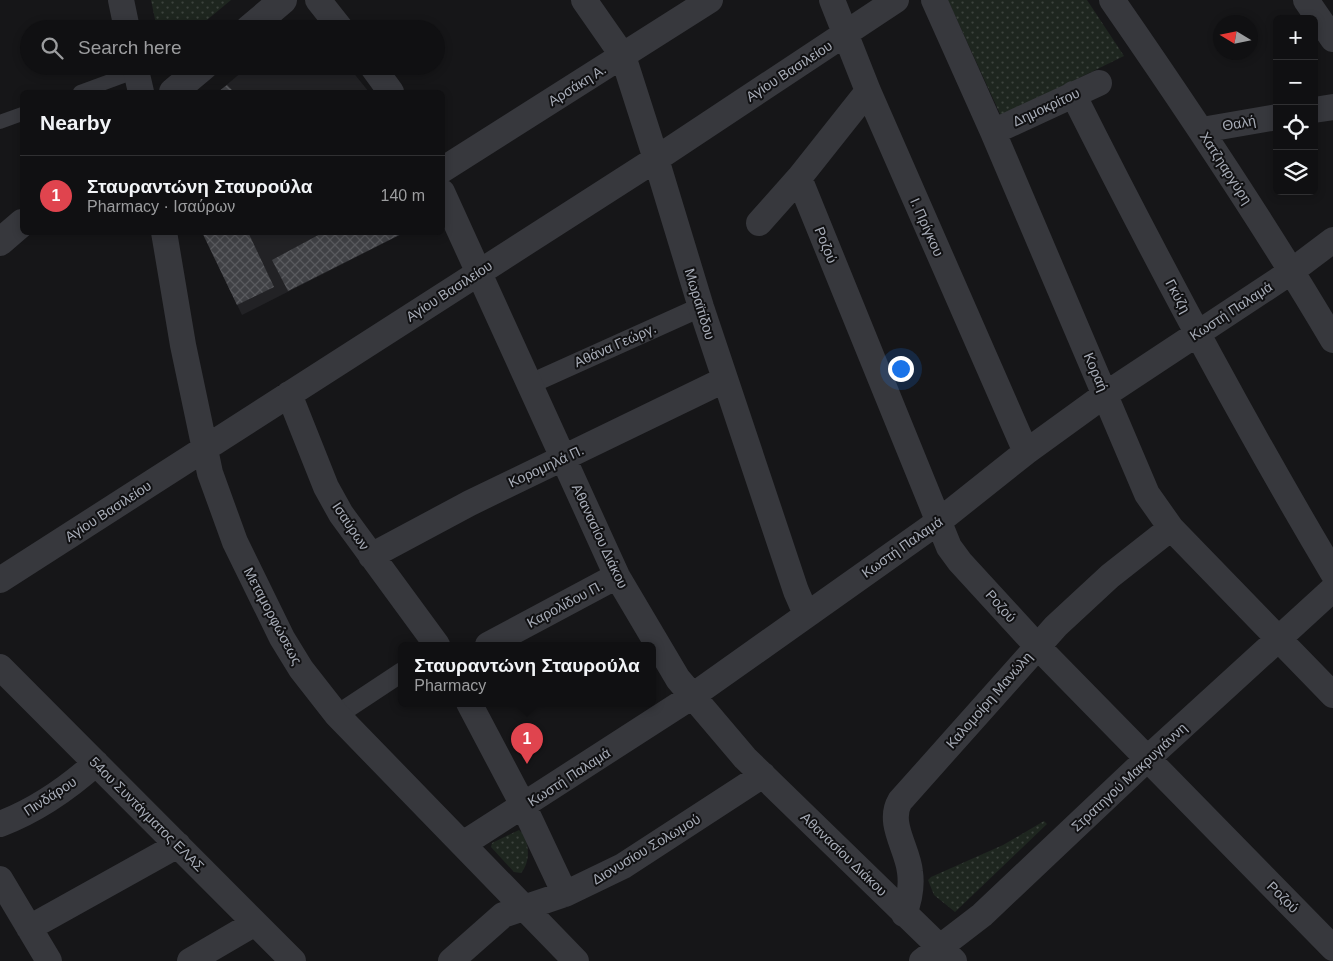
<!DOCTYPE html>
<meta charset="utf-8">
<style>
body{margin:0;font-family:Helvetica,sans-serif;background:#19191b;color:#f1f3f6}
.controls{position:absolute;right:15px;top:15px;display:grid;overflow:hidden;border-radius:8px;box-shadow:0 2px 8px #0003}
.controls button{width:45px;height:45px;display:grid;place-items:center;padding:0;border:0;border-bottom:1px solid #303032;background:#101012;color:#f1f3f6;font:25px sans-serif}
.compass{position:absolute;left:1213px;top:15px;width:45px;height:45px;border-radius:50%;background:#101012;box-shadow:0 2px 8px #0003;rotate:280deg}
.you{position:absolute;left:900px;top:368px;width:18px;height:18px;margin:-12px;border:4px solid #fff;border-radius:50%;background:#1a73e8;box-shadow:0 0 0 8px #1a73e833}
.badge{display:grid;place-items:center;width:32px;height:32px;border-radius:50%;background:#1a73e8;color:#fff;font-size:16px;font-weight:700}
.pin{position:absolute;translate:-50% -41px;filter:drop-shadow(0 1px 2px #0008)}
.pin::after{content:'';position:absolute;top:26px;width:18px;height:15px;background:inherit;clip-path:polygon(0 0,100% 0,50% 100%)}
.popup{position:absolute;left:398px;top:642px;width:258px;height:65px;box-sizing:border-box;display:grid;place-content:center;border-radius:8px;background:#101012;filter:drop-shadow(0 1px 4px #0005);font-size:16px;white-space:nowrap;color:#9c9d9f}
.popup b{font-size:19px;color:#f1f3f6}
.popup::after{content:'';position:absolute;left:50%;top:100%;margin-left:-10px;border:10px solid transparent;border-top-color:#101012}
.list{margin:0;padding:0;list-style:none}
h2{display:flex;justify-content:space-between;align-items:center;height:65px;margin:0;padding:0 20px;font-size:21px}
h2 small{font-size:16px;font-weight:400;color:#9c9d9f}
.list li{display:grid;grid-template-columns:32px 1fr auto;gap:15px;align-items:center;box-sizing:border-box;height:80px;padding:0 20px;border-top:1px solid #303032}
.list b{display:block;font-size:19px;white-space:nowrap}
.list p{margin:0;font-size:16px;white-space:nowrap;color:#9c9d9f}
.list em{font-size:16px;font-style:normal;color:#9c9d9f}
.icon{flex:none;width:28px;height:28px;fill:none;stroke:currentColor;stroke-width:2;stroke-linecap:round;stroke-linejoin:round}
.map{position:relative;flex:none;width:1333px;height:961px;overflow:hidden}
.search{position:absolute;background:#101012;box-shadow:0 2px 8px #0003;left:20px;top:20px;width:425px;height:55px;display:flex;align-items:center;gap:12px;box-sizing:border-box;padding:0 18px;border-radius:28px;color:#9c9d9f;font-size:19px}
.panel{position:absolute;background:#101012;box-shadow:0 2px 8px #0003;left:20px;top:90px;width:425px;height:145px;border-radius:8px}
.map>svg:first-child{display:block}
</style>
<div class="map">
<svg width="1333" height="961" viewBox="0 0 1333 961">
<defs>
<pattern id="grass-dots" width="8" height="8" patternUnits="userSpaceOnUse" patternTransform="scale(1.25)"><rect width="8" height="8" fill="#1e261f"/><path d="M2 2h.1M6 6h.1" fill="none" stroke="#3c433d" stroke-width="1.8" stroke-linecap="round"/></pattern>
<pattern id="building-cross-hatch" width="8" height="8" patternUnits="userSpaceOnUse" patternTransform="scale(1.25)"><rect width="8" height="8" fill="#404145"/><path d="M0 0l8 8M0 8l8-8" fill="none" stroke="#595a5e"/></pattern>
</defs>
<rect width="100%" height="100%" fill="#161618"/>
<path fill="#222225" d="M 249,66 L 348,66 L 369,92 L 218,92 Z
M 202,233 L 404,233 L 242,315 Z"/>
<path fill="url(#grass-dots)" d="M 151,0 L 231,0 L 196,29 L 157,29 Z
M 948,0 L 1087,0 L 1124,56 L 1001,116 Z
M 1044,821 L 1047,824 L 955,912 L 934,895 L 928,880 L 931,877 L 1003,845 Z
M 519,830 C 530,839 531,862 521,873 L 514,872 L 491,847 L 492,843 Z"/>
<path fill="url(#building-cross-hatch)" d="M 227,85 L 234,92 L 218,92 Z
M 202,232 L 248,232 L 274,287 L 237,305 Z
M 324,232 L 405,232 L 288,291 L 272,260 Z"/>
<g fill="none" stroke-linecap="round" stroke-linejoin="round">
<path stroke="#37383d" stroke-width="14" d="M 80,92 L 137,71
M 0,122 L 22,114"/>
<path stroke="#37383d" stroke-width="20" d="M 530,384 L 701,307
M 337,715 L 402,672"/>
<path stroke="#37383d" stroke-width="26" d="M 121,0 L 127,29
M 318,0 L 341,29
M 584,0 L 623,56 L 656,159 L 701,307 L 796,591 L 806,614
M 832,0 L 868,91 L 1026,452
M 934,0 L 993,132 L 1147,494 L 1171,528 L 1333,695
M 1112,0 C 1189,111 1264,223 1333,340
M 1306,0 L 1333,39
M 135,66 L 141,92
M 372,66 L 391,92
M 1073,94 C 1155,257 1240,417 1333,573
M 1314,110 L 1333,107
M 1202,130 L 1277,117
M 993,132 L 1099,83
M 442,170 L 710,0
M 799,178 L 949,547 L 960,562 L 1037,646 L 1333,948
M 442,192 L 617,576 L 678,679 L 745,758 L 954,961
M 759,223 L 799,178 L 868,91
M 164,232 L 183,345 L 210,473 L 235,542 L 282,638 L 301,669 L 337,715 L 576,961
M 289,394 L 326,487 L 341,514 L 437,645
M 371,556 L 470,503 L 724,380
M 0,580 L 656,159 L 896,0
M 488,645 L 617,576
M 0,667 L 293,961
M 469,703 L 524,807 L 565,894
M 0,824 C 37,810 67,789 96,763
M 463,844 L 691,697 L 938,522 L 1026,452 L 1106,394 L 1292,271 L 1333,240
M 0,879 L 49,961
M 904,914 C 909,901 912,886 910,872 C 908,849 887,823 900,801 L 1056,626 L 1110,576 L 1171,528
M 29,928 L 178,845
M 190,961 L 255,923
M 451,961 L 503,915 L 565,894 L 623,866 L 763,775
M 922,961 L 982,915 L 1147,759 L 1333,589"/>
<path stroke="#37383d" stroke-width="28" d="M 249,29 L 283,0
M 173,92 L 204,66
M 0,242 L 22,223"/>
</g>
<g text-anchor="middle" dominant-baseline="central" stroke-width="4" stroke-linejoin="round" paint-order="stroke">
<g font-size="14" fill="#a8adb8" stroke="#111113">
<text transform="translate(789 71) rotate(-33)">Αγίου Βασιλείου</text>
<text transform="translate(577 85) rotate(-32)">Αρσάκη Α.</text>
<text transform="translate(1046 107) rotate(-25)">Δημοκρίτου</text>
<text transform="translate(1239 123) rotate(-10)">Θαλή</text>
<text transform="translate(1226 168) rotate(57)">Χατζηαργύρη</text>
<text transform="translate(927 227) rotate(66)">Ι. Πρίγκου</text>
<text transform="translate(826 245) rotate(68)">Ροζού</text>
<text transform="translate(449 291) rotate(-33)">Αγίου Βασιλείου</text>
<text transform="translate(1178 296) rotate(62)">Γκύζη</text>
<text transform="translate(700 304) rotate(73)">Μωραϊτίδου</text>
<text transform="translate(1231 311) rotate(-33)">Κωστή Παλαμά</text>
<text transform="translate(615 345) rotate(-24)">Αθάνα Γεώργ.</text>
<text transform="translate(1096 372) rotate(67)">Κοραή</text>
<text transform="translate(546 466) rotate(-25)">Κορομηλά Π.</text>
<text transform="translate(108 511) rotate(-33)">Αγίου Βασιλείου</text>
<text transform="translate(351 526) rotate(56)">Ισαύρων</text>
<text transform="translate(600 536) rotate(65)">Αθανασίου Διάκου</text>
<text transform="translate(902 547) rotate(-35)">Κωστή Παλαμά</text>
<text transform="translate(565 604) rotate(-28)">Καρολίδου Π.</text>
<text transform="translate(1001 606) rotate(48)">Ροζού</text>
<text transform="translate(273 616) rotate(62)">Μεταμορφώσεως</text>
<text transform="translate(989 700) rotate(-49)">Καλομοίρη Μανώλη</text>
<text transform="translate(569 777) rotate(-33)">Κωστή Παλαμά</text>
<text transform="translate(1129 777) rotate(-43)">Στρατηγού Μακρυγιάννη</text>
<text transform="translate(50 796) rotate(-33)">Πινδάρου</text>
<text transform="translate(147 814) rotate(45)">54ου Συντάγματος ΕΛΑΣ</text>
<text transform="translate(646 849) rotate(-31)">Διονυσίου Σολωμού</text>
<text transform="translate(844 854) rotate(44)">Αθανασίου Διάκου</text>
<text transform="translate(1283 897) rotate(45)">Ροζού</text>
</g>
</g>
</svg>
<div class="controls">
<button>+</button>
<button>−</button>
<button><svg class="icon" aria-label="locate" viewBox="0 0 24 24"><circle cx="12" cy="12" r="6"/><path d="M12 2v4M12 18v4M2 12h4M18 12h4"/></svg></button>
<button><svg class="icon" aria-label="layers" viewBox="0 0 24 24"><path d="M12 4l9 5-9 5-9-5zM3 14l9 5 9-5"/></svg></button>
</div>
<svg class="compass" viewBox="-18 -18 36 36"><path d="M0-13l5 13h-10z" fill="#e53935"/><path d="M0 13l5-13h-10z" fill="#9c9d9f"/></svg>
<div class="you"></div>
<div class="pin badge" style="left:527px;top:764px;background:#e0444e">1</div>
<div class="popup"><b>Σταυραντώνη Σταυρούλα</b>Pharmacy</div>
<div class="search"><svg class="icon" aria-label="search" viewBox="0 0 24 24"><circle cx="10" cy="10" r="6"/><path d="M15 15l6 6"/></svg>Search here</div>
<section class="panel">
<h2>Nearby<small></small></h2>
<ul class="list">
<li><span class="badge" style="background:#e0444e">1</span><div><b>Σταυραντώνη Σταυρούλα</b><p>Pharmacy · Ισαύρων</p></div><em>140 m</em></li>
</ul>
</section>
</div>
